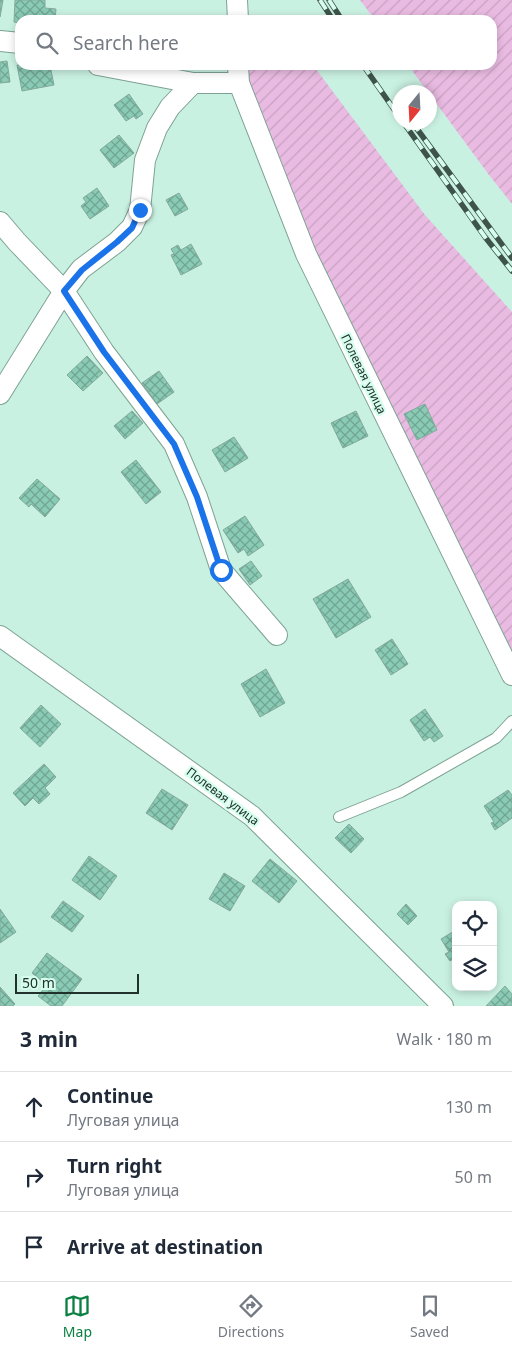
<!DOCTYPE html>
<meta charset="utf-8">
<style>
body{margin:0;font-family:"Noto Sans",sans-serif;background:#f2f2f3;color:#1f2937}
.controls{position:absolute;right:15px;bottom:15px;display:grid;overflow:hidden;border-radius:10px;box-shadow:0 2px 8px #0003}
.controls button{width:45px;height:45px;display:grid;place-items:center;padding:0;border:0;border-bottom:1px solid #e0e1e3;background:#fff;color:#1f2937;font:25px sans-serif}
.compass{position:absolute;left:392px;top:85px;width:45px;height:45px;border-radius:50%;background:#fff;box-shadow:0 2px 8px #0003;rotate:198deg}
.scale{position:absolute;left:15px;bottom:12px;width:124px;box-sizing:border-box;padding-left:5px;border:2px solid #21312b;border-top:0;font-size:14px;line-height:18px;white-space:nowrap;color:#21312b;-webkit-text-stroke:4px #d6feef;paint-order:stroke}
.stop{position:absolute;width:15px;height:15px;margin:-11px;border:4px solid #1a73e8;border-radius:50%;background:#fff}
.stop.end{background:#1a73e8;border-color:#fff;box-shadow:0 1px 5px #0008}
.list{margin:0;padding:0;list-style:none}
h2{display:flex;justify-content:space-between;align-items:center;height:65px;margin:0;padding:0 20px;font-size:21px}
h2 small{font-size:16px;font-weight:400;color:#747a83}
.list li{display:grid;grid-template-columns:32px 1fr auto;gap:15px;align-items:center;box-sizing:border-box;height:70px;padding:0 20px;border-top:1px solid #e0e1e3}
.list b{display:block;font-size:19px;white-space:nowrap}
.list p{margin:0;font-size:16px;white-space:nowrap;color:#747a83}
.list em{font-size:16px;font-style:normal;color:#747a83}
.icon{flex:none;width:28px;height:28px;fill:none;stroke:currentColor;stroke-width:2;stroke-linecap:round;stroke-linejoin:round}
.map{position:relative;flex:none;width:512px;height:1006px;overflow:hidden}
.search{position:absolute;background:#fff;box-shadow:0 2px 8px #0003;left:15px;right:15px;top:15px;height:55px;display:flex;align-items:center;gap:12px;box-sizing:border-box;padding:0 18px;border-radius:15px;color:#747a83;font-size:19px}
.sheet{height:275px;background:#fff}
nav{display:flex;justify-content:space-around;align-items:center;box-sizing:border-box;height:70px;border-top:1px solid #e0e1e3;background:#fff;font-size:14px;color:#747a83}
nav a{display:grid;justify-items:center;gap:2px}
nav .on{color:#0b8043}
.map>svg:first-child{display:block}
</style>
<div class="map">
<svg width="512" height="1006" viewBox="0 0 512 1006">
<defs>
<pattern id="garden-furrows" width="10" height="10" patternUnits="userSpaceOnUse" patternTransform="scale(1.25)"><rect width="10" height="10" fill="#eabbe2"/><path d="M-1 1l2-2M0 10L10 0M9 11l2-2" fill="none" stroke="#c8a1c2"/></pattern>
<pattern id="building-cross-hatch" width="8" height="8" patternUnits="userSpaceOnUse" patternTransform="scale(1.25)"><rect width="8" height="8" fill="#8acbb5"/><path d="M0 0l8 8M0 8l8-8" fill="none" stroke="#70a593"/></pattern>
</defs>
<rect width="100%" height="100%" fill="#c9f1e2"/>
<path fill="url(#garden-furrows)" d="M 360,0 L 512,0 L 512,204 L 489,175 L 408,65 L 492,65 L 492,20 L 375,20 Z
M 253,65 L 313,65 L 425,215 L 512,312 L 512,664 L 233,81 Z"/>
<path fill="url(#building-cross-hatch)" stroke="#84a99c" d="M 0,0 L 3,0 L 0,17 Z
M 15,0 L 45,0 L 45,8 L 56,9 L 55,20 L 20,20 L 20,23 L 14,22 Z
M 7,61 L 10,82 L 0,83 L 0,62 Z
M 17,65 L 50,65 L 54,85 L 22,91 Z
M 129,94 L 143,114 L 136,119 L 134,116 L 126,121 L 114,105 Z
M 119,135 L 134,153 L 114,168 L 100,150 Z
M 97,188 L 109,206 L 90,219 L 81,206 L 86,202 L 83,198 Z
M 179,193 L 188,209 L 175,216 L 166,200 Z
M 191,244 L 202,264 L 181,275 L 171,255 L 174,254 L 171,249 L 178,245 L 181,250 Z
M 87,356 L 103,373 L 83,391 L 67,375 Z
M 159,371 L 174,392 L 157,404 L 142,383 Z
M 425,404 L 437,430 L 417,440 L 404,414 Z
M 132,411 L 143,423 L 125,439 L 114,426 Z
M 356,411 L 368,436 L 343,448 L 331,423 Z
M 234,437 L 248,458 L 225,472 L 212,450 Z
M 136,460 L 161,492 L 146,504 L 121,472 Z
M 37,479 L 60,499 L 45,517 L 31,504 L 29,507 L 19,498 Z
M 245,516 L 264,545 L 248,556 L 244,549 L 238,553 L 223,530 Z
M 251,561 L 262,576 L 250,585 L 239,569 Z
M 348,579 L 371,617 L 336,638 L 313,599 Z
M 392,639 L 408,664 L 391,675 L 375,650 Z
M 266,669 L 285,703 L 260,717 L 241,684 Z
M 41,705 L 61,724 L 40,747 L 20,728 Z
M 425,709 L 443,736 L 434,742 L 430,737 L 424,741 L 410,720 Z
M 44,764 L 56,777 L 45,788 L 50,794 L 39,804 L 33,798 L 25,806 L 13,793 Z
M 162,789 L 188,805 L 172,830 L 146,813 Z
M 508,790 L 512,795 L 512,818 L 495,830 L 491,823 L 494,822 L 484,806 Z
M 349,824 L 364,839 L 351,853 L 335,838 Z
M 89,856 L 117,876 L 100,900 L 72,880 Z
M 270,859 L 297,881 L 279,903 L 252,881 Z
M 224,873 L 245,886 L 230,911 L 209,899 Z
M 63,901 L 84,916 L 72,932 L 51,917 Z
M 406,904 L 417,916 L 408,925 L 397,914 Z
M 0,909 L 16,932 L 0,943 Z
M 456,930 L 456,957 L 450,961 L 445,954 L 449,952 L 441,939 Z
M 47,953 L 82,979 L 62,1006 L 51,1006 L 38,996 L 47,985 L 32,973 Z
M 505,986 L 512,994 L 512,1006 L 486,1006 Z
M 0,987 L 15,1004 L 13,1006 L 0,1006 Z"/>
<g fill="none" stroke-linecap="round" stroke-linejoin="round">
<defs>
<path id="lane" d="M 339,817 L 401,792 L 496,738 L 512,721"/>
<path id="street" d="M 237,0 L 238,20
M 0,41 L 20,43
M 98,65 L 193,83
M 238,65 L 239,83 L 306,254 L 512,675
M 0,222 L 17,242 L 64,291 L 104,352 L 174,444 L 197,497 L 221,570 L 277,635
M 0,394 L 64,291 L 81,269 L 117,242 L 132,227 L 140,210 L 145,160 L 157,128 L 170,107 L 193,83 L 239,83
M 0,636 L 252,816 L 443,1006"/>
</defs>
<use href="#lane" stroke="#7da294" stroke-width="12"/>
<use href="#street" stroke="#7da294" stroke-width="22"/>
<use href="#lane" stroke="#fff" stroke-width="10"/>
<use href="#street" stroke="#fff" stroke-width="20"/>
<defs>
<path id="rail" d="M 320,0 L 333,20
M 329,0 L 342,20
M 363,65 L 400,118
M 403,122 L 485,237 L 512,271
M 412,122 L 512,258"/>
</defs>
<use href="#rail" stroke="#3e534b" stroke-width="5.5"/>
<use href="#rail" stroke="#d6feef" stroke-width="4" stroke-dasharray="11" stroke-linecap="butt"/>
</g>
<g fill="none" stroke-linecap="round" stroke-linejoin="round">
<path stroke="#1a73e8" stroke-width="6" d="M 140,210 L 132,228 L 117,242 L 82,270 L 64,291 L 104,352 L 174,444 L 197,497 L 221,570"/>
</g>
<g text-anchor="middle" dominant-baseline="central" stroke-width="4.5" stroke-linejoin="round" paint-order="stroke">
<g font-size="12" fill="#21312b" stroke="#d6feef">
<text transform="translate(364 374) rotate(64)">Полевая улица</text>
<text transform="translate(223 796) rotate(37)">Полевая улица</text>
</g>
</g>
</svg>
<div class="controls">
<button><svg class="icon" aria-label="locate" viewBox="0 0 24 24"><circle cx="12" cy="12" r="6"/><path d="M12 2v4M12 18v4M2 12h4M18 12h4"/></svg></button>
<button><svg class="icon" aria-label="layers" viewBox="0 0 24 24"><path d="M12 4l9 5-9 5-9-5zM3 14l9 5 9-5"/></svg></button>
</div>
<svg class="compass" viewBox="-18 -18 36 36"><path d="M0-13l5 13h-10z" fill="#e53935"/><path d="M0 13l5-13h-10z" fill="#747a83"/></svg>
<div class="scale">50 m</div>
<div class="stop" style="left:221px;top:570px"></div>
<div class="stop end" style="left:140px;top:210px"></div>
<div class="search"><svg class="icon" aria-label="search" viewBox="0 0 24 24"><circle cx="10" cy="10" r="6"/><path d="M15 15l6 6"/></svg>Search here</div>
</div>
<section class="sheet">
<h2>3 min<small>Walk · 180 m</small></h2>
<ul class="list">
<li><svg class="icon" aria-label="ahead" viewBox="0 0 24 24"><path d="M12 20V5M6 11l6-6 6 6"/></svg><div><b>Continue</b><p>Луговая улица</p></div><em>130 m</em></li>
<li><svg class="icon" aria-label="right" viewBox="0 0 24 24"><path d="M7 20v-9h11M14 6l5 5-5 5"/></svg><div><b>Turn right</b><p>Луговая улица</p></div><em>50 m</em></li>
<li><svg class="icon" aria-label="arrive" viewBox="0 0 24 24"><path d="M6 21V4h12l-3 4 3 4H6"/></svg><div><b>Arrive at destination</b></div></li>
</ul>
</section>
<nav>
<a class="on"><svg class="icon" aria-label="map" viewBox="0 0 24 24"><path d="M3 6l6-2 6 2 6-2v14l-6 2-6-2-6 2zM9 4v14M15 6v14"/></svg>Map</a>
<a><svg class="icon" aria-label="directions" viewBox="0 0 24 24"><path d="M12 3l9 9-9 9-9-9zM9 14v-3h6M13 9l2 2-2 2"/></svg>Directions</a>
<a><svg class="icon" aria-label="saved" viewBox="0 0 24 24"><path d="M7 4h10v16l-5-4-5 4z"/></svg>Saved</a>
</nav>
